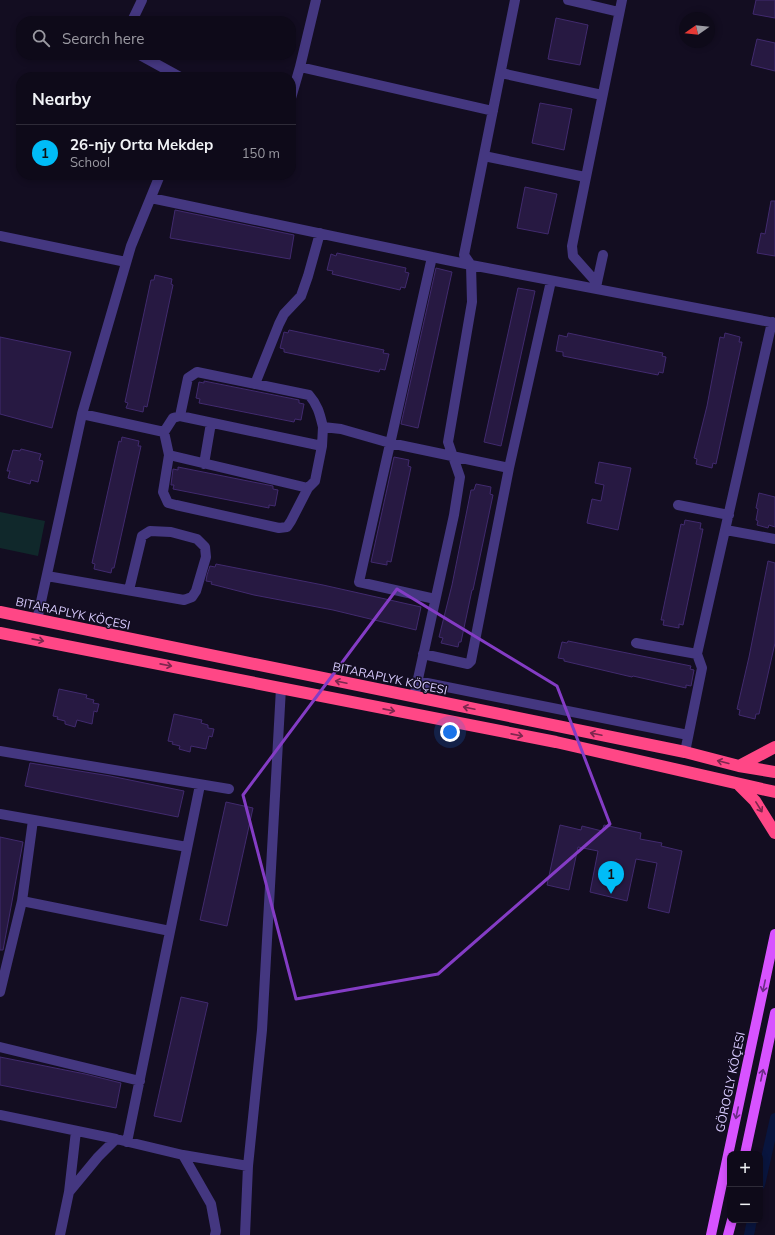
<!DOCTYPE html>
<meta charset="utf-8">
<style>
body{margin:0;font-family:Mulish,sans-serif;background:#1c1826;color:#f1f3f6}
.controls{position:absolute;right:12px;bottom:12px;display:grid;overflow:hidden;border-radius:8px;box-shadow:0 2px 6px #0003}
.controls button{width:36px;height:36px;display:grid;place-items:center;padding:0;border:0;border-bottom:1px solid #2e2b38;background:#0e0a19;color:#f1f3f6;font:20px sans-serif}
.compass{position:absolute;left:679px;top:12px;width:36px;height:36px;border-radius:50%;background:#0e0a19;box-shadow:0 2px 6px #0003;rotate:256deg}
.you{position:absolute;left:450px;top:732px;width:14px;height:14px;margin:-10px;border:3px solid #fff;border-radius:50%;background:#1a73e8;box-shadow:0 0 0 6px #1a73e833}
.badge{display:grid;place-items:center;width:26px;height:26px;border-radius:50%;background:#00bcf7;color:#111;font-size:13px;font-weight:700}
.pin{position:absolute;translate:-50% -33px;filter:drop-shadow(0 1px 2px #0008)}
.pin::after{content:'';position:absolute;top:21px;width:14px;height:12px;background:inherit;clip-path:polygon(0 0,100% 0,50% 100%)}
.list{margin:0;padding:0;list-style:none}
h2{display:flex;justify-content:space-between;align-items:center;height:52px;margin:0;padding:0 16px;font-size:17px}
h2 small{font-size:13px;font-weight:400;color:#9b9aa2}
.list li{display:grid;grid-template-columns:26px 1fr auto;gap:12px;align-items:center;box-sizing:border-box;height:56px;padding:0 16px;border-top:1px solid #2e2b38}
.list b{display:block;font-size:15px;white-space:nowrap}
.list p{margin:0;font-size:13px;white-space:nowrap;color:#9b9aa2}
.list em{font-size:13px;font-style:normal;color:#9b9aa2}
.icon{flex:none;width:22px;height:22px;fill:none;stroke:currentColor;stroke-width:2;stroke-linecap:round;stroke-linejoin:round}
.map{position:relative;flex:none;width:775px;height:1235px;overflow:hidden}
.search{position:absolute;background:#0e0a19;box-shadow:0 2px 6px #0003;left:16px;top:16px;width:280px;height:44px;display:flex;align-items:center;gap:10px;box-sizing:border-box;padding:0 14px;border-radius:16px;color:#9b9aa2;font-size:15px}
.panel{position:absolute;background:#0e0a19;box-shadow:0 2px 6px #0003;left:16px;top:72px;width:280px;height:108px;border-radius:16px}
.map>svg:first-child{display:block}
</style>
<div class="map">
<svg width="775" height="1235" viewBox="0 0 775 1235">
<rect width="100%" height="100%" fill="#130d21"/>
<path fill="#10282b" d="M 0,512 L 45,521 L 38,556 L 0,548 Z"/>
<g fill="none" stroke-linecap="round" stroke-linejoin="round">
<path stroke="#09153e" stroke-width="10" d="M 760,1185 L 775,1118
M 749,1235 L 752,1220"/>
</g>
<path fill="#271942" stroke="#412a6e" d="M 756,0 L 775,0 L 775,18 L 753,14 Z
M 556,18 L 588,25 L 580,65 L 548,59 Z
M 757,39 L 775,43 L 775,71 L 751,65 Z
M 540,103 L 572,109 L 564,150 L 532,143 Z
M 525,187 L 557,194 L 548,234 L 517,228 Z
M 771,201 L 775,201 L 775,256 L 757,253 L 761,233 L 765,234 Z
M 175,210 L 294,235 L 290,259 L 170,238 Z
M 337,253 L 406,268 L 405,272 L 409,273 L 405,288 L 401,287 L 400,290 L 332,274 L 333,271 L 327,270 L 331,254 L 336,256 Z
M 436,268 L 452,272 L 418,428 L 401,424 Z
M 155,275 L 172,279 L 171,284 L 173,285 L 147,407 L 144,406 L 143,412 L 126,408 L 128,403 L 125,402 L 151,280 L 154,280 Z
M 518,288 L 535,291 L 501,446 L 484,442 Z
M 289,330 L 384,350 L 383,353 L 389,354 L 385,370 L 380,369 L 379,372 L 284,352 L 284,349 L 280,348 L 284,332 L 288,333 Z
M 568,333 L 663,353 L 662,356 L 666,357 L 663,373 L 659,372 L 658,375 L 563,356 L 563,352 L 556,351 L 559,335 L 567,337 Z
M 725,333 L 740,337 L 739,342 L 742,342 L 716,464 L 713,463 L 712,468 L 696,464 L 697,459 L 694,458 L 707,406 L 720,337 L 724,338 Z
M 0,337 L 71,352 L 52,428 L 0,414 Z
M 204,381 L 299,400 L 299,403 L 304,404 L 301,420 L 295,419 L 294,422 L 199,403 L 200,399 L 196,398 L 199,382 L 204,383 Z
M 122,437 L 139,441 L 138,446 L 141,446 L 114,568 L 112,568 L 111,573 L 94,569 L 95,564 L 92,563 L 119,441 L 121,442 Z
M 21,449 L 41,454 L 39,460 L 43,461 L 38,482 L 31,480 L 30,484 L 8,478 L 10,471 L 7,471 L 13,450 L 20,451 Z
M 394,457 L 409,460 L 408,466 L 411,467 L 391,562 L 387,561 L 387,565 L 371,562 Z
M 599,462 L 631,468 L 618,530 L 587,523 L 592,499 L 601,501 L 604,485 L 595,483 Z
M 178,467 L 273,486 L 273,489 L 278,490 L 275,506 L 269,505 L 269,508 L 173,489 L 174,485 L 171,485 L 173,469 L 178,470 Z
M 476,484 L 491,487 L 490,494 L 493,495 L 473,590 L 472,590 L 461,642 L 459,642 L 458,647 L 441,643 L 443,638 L 439,637 L 452,585 L 471,490 L 474,490 Z
M 759,493 L 775,497 L 775,527 L 769,525 L 768,528 L 757,525 L 758,521 L 756,520 L 758,509 L 756,508 Z
M 685,520 L 701,523 L 700,529 L 703,529 L 683,625 L 679,624 L 679,628 L 663,625 L 664,620 L 661,620 L 681,524 L 684,525 Z
M 768,561 L 775,563 L 775,643 L 759,714 L 756,714 L 755,719 L 739,715 L 740,710 L 737,709 L 749,657 Z
M 216,564 L 323,585 L 421,607 L 416,630 L 333,610 L 254,595 L 211,584 L 212,582 L 206,581 L 207,575 L 210,566 L 215,567 Z
M 568,641 L 691,666 L 690,669 L 694,670 L 691,686 L 686,685 L 686,688 L 633,676 L 632,677 L 564,661 L 564,659 L 558,658 L 562,642 L 567,643 Z
M 59,689 L 87,695 L 86,698 L 94,700 L 93,703 L 99,704 L 97,712 L 94,711 L 92,724 L 77,720 L 75,727 L 65,724 L 65,721 L 57,719 L 58,717 L 53,716 Z
M 174,714 L 202,720 L 201,723 L 208,725 L 208,728 L 214,729 L 212,737 L 209,736 L 206,749 L 191,746 L 190,752 L 179,749 L 180,746 L 172,744 L 173,742 L 168,741 Z
M 30,763 L 110,776 L 184,791 L 178,817 L 25,786 Z
M 226,802 L 253,808 L 227,926 L 200,920 Z
M 560,825 L 581,830 L 582,826 L 602,831 L 604,825 L 641,833 L 640,839 L 662,843 L 661,846 L 682,851 L 669,913 L 648,908 L 657,863 L 636,859 L 627,901 L 590,892 L 598,851 L 578,847 L 569,890 L 547,885 Z
M 0,837 L 23,842 L 3,950 L 0,950 Z
M 181,997 L 208,1003 L 181,1122 L 154,1116 Z
M 0,1057 L 85,1074 L 121,1083 L 116,1108 L 0,1085 Z"/>
<g fill="none" stroke-linecap="round" stroke-linejoin="round">
<path stroke="#443780" stroke-width="10" d="M 568,0 L 619,12
M 132,21 L 142,0
M 140,55 L 180,77
M 300,67 L 493,111
M 501,73 L 602,95
M 291,98 L 300,67 L 316,0
M 484,156 L 585,177
M 151,198 L 432,257
M 0,236 L 126,262
M 471,265 L 464,255 L 515,0
M 597,283 L 573,256 L 572,246 L 622,0
M 596,287 L 603,255
M 255,384 L 279,324 L 284,314 L 301,296 L 308,276 L 320,233
M 82,414 L 164,432 L 169,455 L 308,488 L 315,481 L 322,446 L 323,427 L 341,429 L 390,443 L 509,468 L 471,661 L 468,664 L 423,654
M 180,416 L 188,378 L 197,372 L 309,395 C 318,405 320,415 323,427
M 164,432 L 173,418 L 180,416 L 322,446
M 169,455 L 163,492 L 168,503 L 176,505 L 279,528 L 287,527 L 291,521 L 308,488
M 204,464 L 211,423
M 509,468 L 551,281
M 678,505 L 729,515
M 726,530 L 775,539
M 47,576 L 184,600 L 192,597 L 196,591 L 206,557 L 205,547 L 197,539 L 171,532 L 150,531 L 142,536 L 129,590
M 435,599 L 359,582 L 432,257 L 471,265
M 37,620 L 82,414 L 131,246 L 160,175
M 636,643 L 697,654 L 702,668 L 685,752
M 697,654 L 772,322
M 417,681 L 688,735
M 414,697 L 454,515 L 460,477 L 448,442 L 472,302 L 471,265 L 775,323
M 0,751 L 229,789
M 0,814 L 187,847
M 22,901 L 170,931
M 0,992 L 22,901 L 33,820
M 0,1047 L 140,1081
M 0,1115 L 116,1139 L 183,1155 L 248,1166
M 127,1142 L 200,785
M 183,1155 L 211,1204 L 216,1231 L 215,1235
M 69,1192 L 98,1157 L 116,1139
M 60,1235 L 69,1192 L 76,1131
M 245,1235 L 248,1166 L 262,1030 L 281,688"/>
<path stroke="#d753ff" stroke-width="10" d="M 745,1154 L 775,1013
M 711,1235 L 775,934
M 728,1235 L 732,1220"/>
<path stroke="#ff4786" stroke-width="12" d="M 0,612 L 685,752 L 739,766 L 775,772
M 0,633 L 556,742 L 775,792
M 739,766 L 775,747
M 739,785 L 755,801 L 775,833"/>
</g>
<defs><path id="oneway-shaft" d="M-6 0H5M1.5-3L5.5 0L1.5 3" fill="none" stroke-width="1.6" stroke-linecap="round" stroke-linejoin="round"/></defs>
<g stroke="#7d274e">
<use href="#oneway-shaft" transform="translate(38 640) rotate(11)"/>
<use href="#oneway-shaft" transform="translate(166 665) rotate(11)"/>
<use href="#oneway-shaft" transform="translate(341 682) rotate(-168)"/>
<use href="#oneway-shaft" transform="translate(469 708) rotate(-168)"/>
<use href="#oneway-shaft" transform="translate(389 710) rotate(11)"/>
<use href="#oneway-shaft" transform="translate(596 734) rotate(-168)"/>
<use href="#oneway-shaft" transform="translate(517 735) rotate(11)"/>
<use href="#oneway-shaft" transform="translate(723 762) rotate(-166)"/>
<use href="#oneway-shaft" transform="translate(759 807) rotate(58)"/>
</g>
<g stroke="#6b2c85">
<use href="#oneway-shaft" transform="translate(764 986) rotate(102)"/>
<use href="#oneway-shaft" transform="translate(762 1075) rotate(-78)"/>
<use href="#oneway-shaft" transform="translate(737 1113) rotate(102)"/>
</g>
<path fill="none" stroke="#843cc5" stroke-width="3" stroke-linejoin="round" d="M 397,589 L 557,686 L 610,824 L 438,974 L 296,999 L 243,795 Z"/>
<g text-anchor="middle" dominant-baseline="central" stroke-width="3" stroke-linejoin="round" paint-order="stroke">
<g font-size="12" fill="#d9ccff" stroke="#130d21">
<text transform="translate(73 613) rotate(12)">BITARAPLYK KÖÇESI</text>
<text transform="translate(390 678) rotate(12)">BITARAPLYK KÖÇESI</text>
<text transform="translate(730 1082) rotate(-78)">GÖROGLY KÖÇESI</text>
</g>
</g>
</svg>
<div class="controls">
<button>+</button>
<button>−</button>
</div>
<svg class="compass" viewBox="-18 -18 36 36"><path d="M0-13l5 13h-10z" fill="#e53935"/><path d="M0 13l5-13h-10z" fill="#9b9aa2"/></svg>
<div class="you"></div>
<div class="pin badge" style="left:611px;top:894px">1</div>
<div class="search"><svg class="icon" aria-label="search" viewBox="0 0 24 24"><circle cx="10" cy="10" r="6"/><path d="M15 15l6 6"/></svg>Search here</div>
<section class="panel">
<h2>Nearby<small></small></h2>
<ul class="list">
<li><span class="badge">1</span><div><b>26-njy Orta Mekdep</b><p>School</p></div><em>150 m</em></li>
</ul>
</section>
</div>
